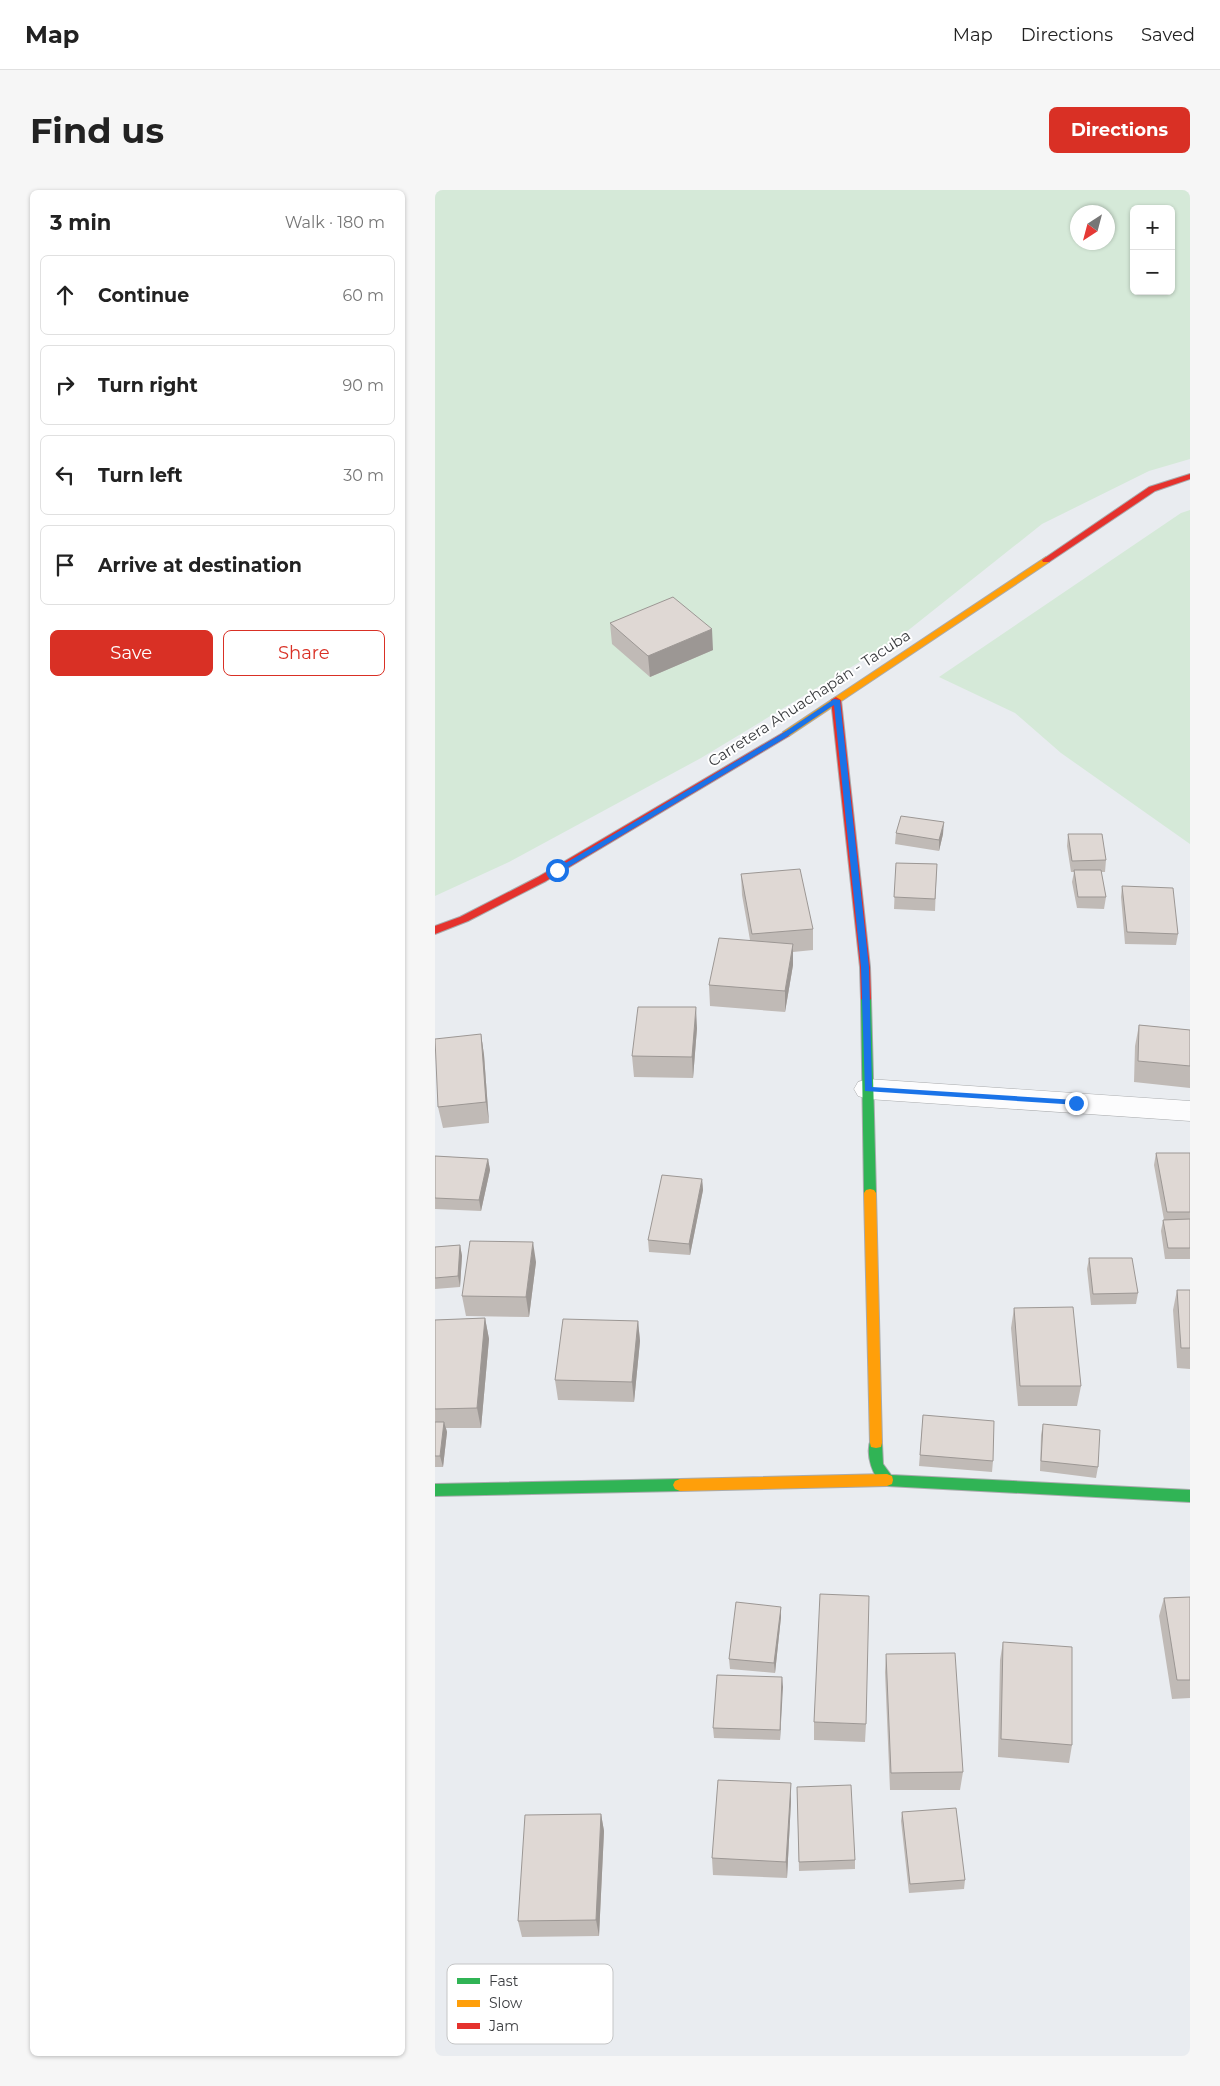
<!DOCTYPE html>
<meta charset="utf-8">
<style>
body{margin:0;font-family:Montserrat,sans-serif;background:#f6f6f6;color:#222}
.controls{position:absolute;right:15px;top:15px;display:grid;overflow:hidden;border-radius:8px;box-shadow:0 1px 4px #0004}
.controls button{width:45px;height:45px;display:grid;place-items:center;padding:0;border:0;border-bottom:1px solid #e0e0e0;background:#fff;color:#222;font:25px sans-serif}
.compass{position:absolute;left:635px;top:15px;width:45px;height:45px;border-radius:50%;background:#fff;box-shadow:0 1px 4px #0004;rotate:216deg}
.stop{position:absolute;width:15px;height:15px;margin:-11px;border:4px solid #1a73e8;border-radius:50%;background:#fff}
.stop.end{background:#1a73e8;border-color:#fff;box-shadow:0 1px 5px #0008}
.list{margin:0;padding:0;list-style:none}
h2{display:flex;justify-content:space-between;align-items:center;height:65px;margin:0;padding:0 20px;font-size:21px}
h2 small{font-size:16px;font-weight:400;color:#767676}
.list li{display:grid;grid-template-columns:32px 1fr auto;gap:15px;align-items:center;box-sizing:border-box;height:80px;margin:0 10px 10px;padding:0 10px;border:1px solid #e0e0e0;border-radius:8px}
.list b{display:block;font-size:19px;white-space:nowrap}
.list em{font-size:16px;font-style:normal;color:#767676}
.actions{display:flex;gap:10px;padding:15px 20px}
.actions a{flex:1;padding:11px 0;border:1px solid #d93025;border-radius:8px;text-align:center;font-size:18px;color:#d93025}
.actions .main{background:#d93025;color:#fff}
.icon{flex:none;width:28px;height:28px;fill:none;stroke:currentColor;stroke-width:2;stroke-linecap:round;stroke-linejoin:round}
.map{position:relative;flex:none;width:755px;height:1866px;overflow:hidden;border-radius:8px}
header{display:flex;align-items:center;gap:30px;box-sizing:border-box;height:70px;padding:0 25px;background:#fff;border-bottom:1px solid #e0e0e0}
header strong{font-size:24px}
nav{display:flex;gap:28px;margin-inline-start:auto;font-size:18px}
.intro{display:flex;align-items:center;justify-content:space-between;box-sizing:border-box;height:120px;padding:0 30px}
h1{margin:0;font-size:35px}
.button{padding:12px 22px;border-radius:8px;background:#d93025;color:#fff;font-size:18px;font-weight:700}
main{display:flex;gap:30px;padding:0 30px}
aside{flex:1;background:#fff;border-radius:8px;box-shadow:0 1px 4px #0004}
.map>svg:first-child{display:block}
</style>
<header>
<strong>Map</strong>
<nav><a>Map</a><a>Directions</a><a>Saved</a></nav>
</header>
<div class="intro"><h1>Find us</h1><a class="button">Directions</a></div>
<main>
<aside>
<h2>3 min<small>Walk · 180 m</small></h2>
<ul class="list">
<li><svg class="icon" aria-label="ahead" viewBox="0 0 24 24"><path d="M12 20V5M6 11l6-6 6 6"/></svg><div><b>Continue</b></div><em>60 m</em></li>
<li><svg class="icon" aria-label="right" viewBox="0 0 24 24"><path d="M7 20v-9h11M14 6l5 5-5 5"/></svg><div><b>Turn right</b></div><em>90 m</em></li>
<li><svg class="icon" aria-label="left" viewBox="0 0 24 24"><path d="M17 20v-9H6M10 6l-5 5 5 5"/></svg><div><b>Turn left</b></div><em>30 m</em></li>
<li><svg class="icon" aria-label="arrive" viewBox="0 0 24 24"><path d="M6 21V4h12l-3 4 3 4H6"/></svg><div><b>Arrive at destination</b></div></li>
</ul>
<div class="actions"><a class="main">Save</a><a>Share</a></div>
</aside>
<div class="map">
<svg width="755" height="1866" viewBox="0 0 755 1866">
<rect width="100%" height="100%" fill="#e9ecf0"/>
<path fill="#d5e9d8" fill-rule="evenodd" d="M 0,0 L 755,0 L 755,269 L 714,281 L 607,334 L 461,450 L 266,568 L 74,672 L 0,706 ZM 699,19 L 736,19 L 736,101 L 699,101 ZM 642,22 L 672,22 L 672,52 L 642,52 Z
M 755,320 L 755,654 L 626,563 L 580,523 L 504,487 L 746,323 Z"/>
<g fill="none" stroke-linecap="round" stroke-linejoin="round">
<defs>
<path id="street" d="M 433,889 L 755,911 L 755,931 L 433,909 L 423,906 L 419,899 L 423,892 Z"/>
<path id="fast" d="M 431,805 L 436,809 L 441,1003 L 439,1006 L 431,1006 L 429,1003 L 426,809 Z
M 441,1248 L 446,1249 L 447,1253 L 448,1274 L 456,1285 L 755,1300 L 755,1312 L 452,1296 C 437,1290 430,1263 436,1249 Z
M 245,1289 L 250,1291 L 252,1295 L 250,1299 L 245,1301 L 0,1306 L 0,1294 Z"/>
<path id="slow" d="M 611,367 L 615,370 L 614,372 L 354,546 L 348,546 L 348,542 Z
M 435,999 L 439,1000 L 441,1003 L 447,1253 L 446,1257 L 441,1258 L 436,1257 L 435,1253 L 429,1003 L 431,1000 Z
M 452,1284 L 457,1286 L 458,1290 L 457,1294 L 452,1296 L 245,1301 L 240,1299 L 238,1295 L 240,1291 L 245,1289 Z"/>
<path id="jam" d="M 755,284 L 755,289 L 720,301 L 614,372 L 608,372 L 607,370 L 714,297 Z
M 401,507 L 406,510 L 435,777 L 436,809 L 431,813 L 426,809 L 425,777 L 396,510 Z
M 351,541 L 354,542 L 354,546 L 111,691 L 33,731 L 0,744 L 0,736 L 25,727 L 103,687 Z"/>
</defs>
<use href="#street" stroke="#a9abad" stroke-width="1"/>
<use href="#fast" stroke="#a9abad" stroke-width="2"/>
<use href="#slow" stroke="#a9abad" stroke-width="2"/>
<use href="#jam" stroke="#a9abad" stroke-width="2"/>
<use href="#street" fill="#fcfcfd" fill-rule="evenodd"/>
<use href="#fast" fill="#30b455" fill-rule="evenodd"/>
<use href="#slow" fill="#ff9f0a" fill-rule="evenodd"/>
<use href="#jam" fill="#e5322d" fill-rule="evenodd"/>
</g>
<path fill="#c0bab6" d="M 175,433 L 278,460 L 215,487 L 177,454 Z
M 461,643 L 508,644 L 504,661 L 460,654 Z
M 633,644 L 671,670 L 670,682 L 666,682 L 671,707 L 669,719 L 642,718 L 637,692 L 639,682 L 636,682 L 632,656 Z
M 461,673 L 502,674 L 500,721 L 459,719 Z
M 306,684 L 378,739 L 378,760 L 358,762 L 358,775 L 350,822 L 275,816 L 274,795 L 315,750 L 307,705 Z
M 687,696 L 743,744 L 741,755 L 690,754 L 686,707 Z
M 704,835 L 755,840 L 755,898 L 699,892 L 700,856 Z
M 262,838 L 258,888 L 199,887 L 197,866 Z
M 46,844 L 49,865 L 54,933 L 8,938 L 3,917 Z
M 721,963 L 755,963 L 755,1069 L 730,1069 L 726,1041 L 728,1030 L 729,1030 L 719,975 Z
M 0,966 L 53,969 L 55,980 L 46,1021 L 0,1019 Z
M 267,989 L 268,1000 L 255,1065 L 214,1062 L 213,1050 Z
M 25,1055 L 27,1066 L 25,1097 L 0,1099 L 0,1057 Z
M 654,1068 L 703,1103 L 701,1114 L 656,1115 L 652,1079 Z
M 101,1072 L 94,1127 L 31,1126 L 27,1106 Z
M 742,1100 L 755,1100 L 755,1179 L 742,1178 L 738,1120 Z
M 579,1118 L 646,1196 L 642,1216 L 583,1216 L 576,1138 Z
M 50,1128 L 54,1149 L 46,1238 L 11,1238 L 12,1242 L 8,1277 L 0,1277 L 0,1130 Z
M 203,1131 L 205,1151 L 199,1212 L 123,1210 L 120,1190 Z
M 488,1225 L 558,1271 L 557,1282 L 484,1276 Z
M 608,1234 L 663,1277 L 661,1288 L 605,1281 L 606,1245 Z
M 755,1407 L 755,1508 L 737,1509 L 724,1426 L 729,1408 Z
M 346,1417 L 346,1427 L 340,1483 L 295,1479 L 294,1469 Z
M 568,1452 L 637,1555 L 634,1573 L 563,1567 L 565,1470 Z
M 451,1464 L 528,1582 L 525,1600 L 455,1600 L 450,1482 Z
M 347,1487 L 345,1550 L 279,1548 L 278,1538 Z
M 379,1532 L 431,1534 L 430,1552 L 379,1550 Z
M 356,1593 L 356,1611 L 352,1688 L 278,1685 L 277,1668 Z
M 362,1597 L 420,1670 L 420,1679 L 364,1681 Z
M 467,1622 L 530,1690 L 529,1699 L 474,1703 L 466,1631 Z
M 166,1624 L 169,1641 L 164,1746 L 87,1747 L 83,1731 Z"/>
<path fill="#9c9794" d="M 277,439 L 278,460 L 215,487 L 213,466 Z
M 509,632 L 508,644 L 504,661 L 504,650 Z
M 358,754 L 358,775 L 350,822 L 350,801 Z
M 261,817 L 262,838 L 258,888 L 257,867 Z
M 46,844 L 49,865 L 54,933 L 51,912 Z
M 53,969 L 55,980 L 46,1021 L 44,1010 Z
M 267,989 L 268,1000 L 255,1065 L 254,1054 Z
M 98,1052 L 101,1072 L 94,1127 L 91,1107 Z
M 25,1055 L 27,1066 L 25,1097 L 23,1086 Z
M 50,1128 L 54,1149 L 46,1238 L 42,1218 Z
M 203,1131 L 205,1151 L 199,1212 L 197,1192 Z
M 9,1232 L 12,1242 L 8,1277 L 5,1266 Z
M 346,1417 L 346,1427 L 340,1483 L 339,1473 Z
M 347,1487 L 348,1497 L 345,1550 L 345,1540 Z
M 356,1593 L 356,1611 L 352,1688 L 351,1672 Z
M 166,1624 L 169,1641 L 164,1746 L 161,1730 Z"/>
<path fill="#dfd8d4" stroke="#9c9794" d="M 238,407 L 277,439 L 213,466 L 175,433 Z
M 466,626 L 509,632 L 504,650 L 461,643 Z
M 633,644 L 667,644 L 671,670 L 637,671 Z
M 461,673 L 502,674 L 500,709 L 459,707 Z
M 365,679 L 378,739 L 317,744 L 306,684 Z
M 639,680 L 666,680 L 671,707 L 643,707 Z
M 687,696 L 738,698 L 743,744 L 692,742 Z
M 284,748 L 358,754 L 350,801 L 274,795 Z
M 203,817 L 261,817 L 257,867 L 197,866 Z
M 704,835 L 755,840 L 755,876 L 703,871 Z
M 46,844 L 51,912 L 3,917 L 0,849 Z
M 721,963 L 755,963 L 755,1022 L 732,1022 Z
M 0,966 L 53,969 L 44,1010 L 0,1008 Z
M 227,985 L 267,989 L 254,1054 L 213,1050 Z
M 755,1029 L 755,1058 L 733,1058 L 728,1030 Z
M 35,1051 L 98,1052 L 91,1107 L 27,1106 Z
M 25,1055 L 23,1086 L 0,1088 L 0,1057 Z
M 654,1068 L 697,1068 L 703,1103 L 658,1104 Z
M 742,1100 L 755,1100 L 755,1158 L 746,1158 Z
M 638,1117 L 646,1196 L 585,1196 L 579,1118 Z
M 50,1128 L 42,1218 L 0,1219 L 0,1130 Z
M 128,1129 L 203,1131 L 197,1192 L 120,1190 Z
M 488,1225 L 559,1231 L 558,1271 L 485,1265 Z
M 0,1232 L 9,1232 L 5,1266 L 0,1266 Z
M 608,1234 L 665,1240 L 663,1277 L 606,1271 Z
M 385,1404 L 434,1406 L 431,1534 L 379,1532 Z
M 755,1407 L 755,1490 L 742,1490 L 729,1408 Z
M 301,1412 L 346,1417 L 339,1473 L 294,1469 Z
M 568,1452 L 637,1457 L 637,1555 L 566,1549 Z
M 520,1463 L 528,1582 L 456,1583 L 451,1464 Z
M 282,1485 L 347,1487 L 345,1540 L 278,1538 Z
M 283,1590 L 356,1593 L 351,1672 L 277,1668 Z
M 416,1595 L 420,1670 L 364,1672 L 362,1597 Z
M 521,1618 L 530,1690 L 475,1694 L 467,1622 Z
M 166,1624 L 161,1730 L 83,1731 L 90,1625 Z"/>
<path fill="#1a73e8" d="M 399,509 L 405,510 L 434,777 L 437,897 L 641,910 L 645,913 L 644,915 L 430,901 L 426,777 L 399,515 L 350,548 L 125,682 L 119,680 L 345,545 Z"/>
<g text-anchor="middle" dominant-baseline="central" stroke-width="4" stroke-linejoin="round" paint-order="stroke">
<g font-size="15" fill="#3b3d40" stroke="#fff">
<text transform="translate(374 508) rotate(-33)">Carretera Ahuachapán - Tacuba</text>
</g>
</g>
<rect x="12" y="1774" width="166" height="80" rx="8" fill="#fff" stroke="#c4c5c6" stroke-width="1"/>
<rect x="22" y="1788" width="23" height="6" fill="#30b455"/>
<rect x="22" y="1810" width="23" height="7" fill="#ff9f0a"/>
<rect x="22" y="1833" width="23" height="6" fill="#e5322d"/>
<g font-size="14" fill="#3b3d40">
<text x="54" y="1796">Fast</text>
<text x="54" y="1818">Slow</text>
<text x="54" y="1841">Jam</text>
</g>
</svg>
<div class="controls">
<button>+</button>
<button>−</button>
</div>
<svg class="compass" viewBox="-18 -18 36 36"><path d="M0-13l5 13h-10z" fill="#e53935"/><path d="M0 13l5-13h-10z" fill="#767676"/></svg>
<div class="stop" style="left:122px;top:680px"></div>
<div class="stop end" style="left:641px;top:913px"></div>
</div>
</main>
